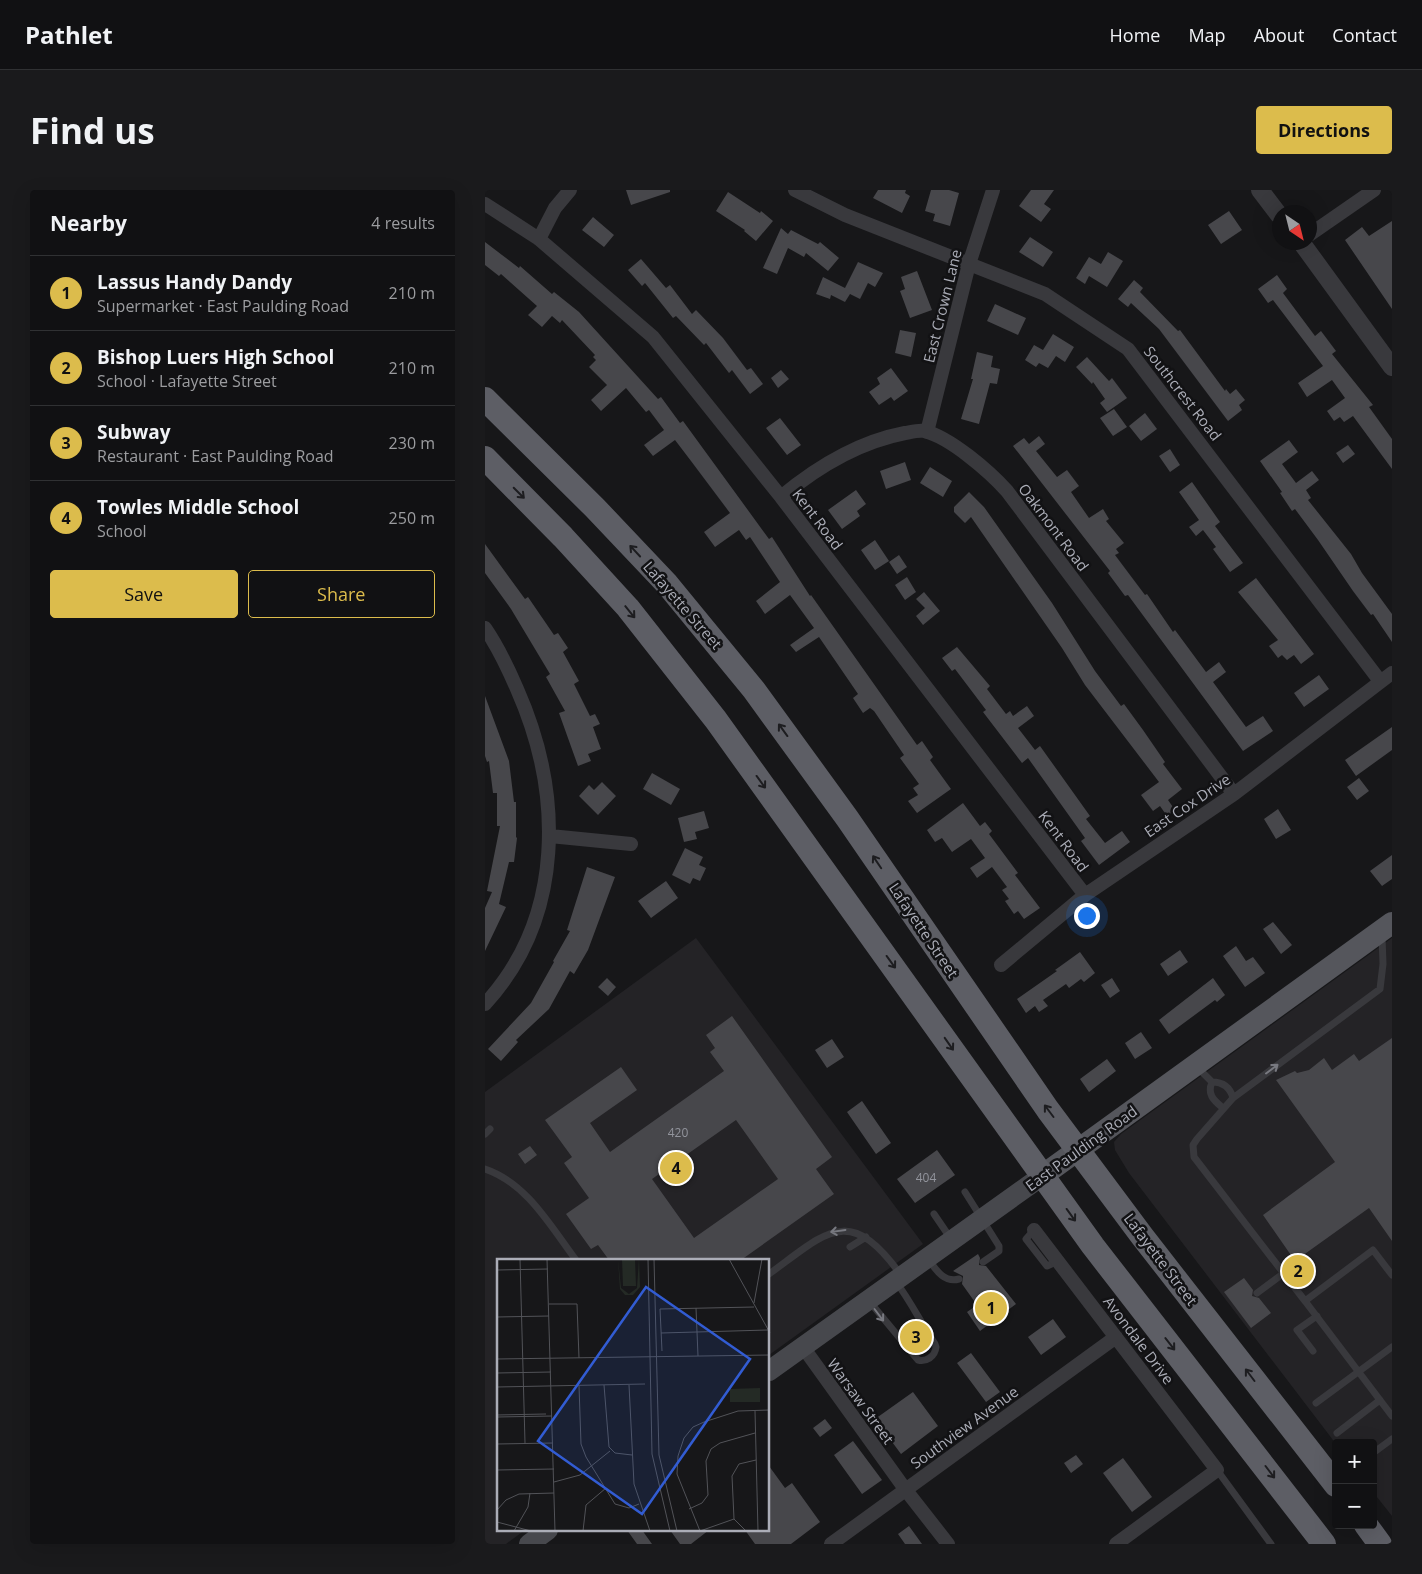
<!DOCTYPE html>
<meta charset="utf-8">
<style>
body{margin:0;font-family:"Open Sans",sans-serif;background:#1a1a1c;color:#f1f3f6}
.controls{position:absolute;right:15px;bottom:15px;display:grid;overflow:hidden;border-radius:5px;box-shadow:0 5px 20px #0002}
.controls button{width:45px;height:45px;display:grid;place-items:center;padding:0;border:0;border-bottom:1px solid #303133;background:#111113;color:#f1f3f6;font:25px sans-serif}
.compass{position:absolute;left:787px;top:15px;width:45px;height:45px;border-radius:50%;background:#111113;box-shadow:0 5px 20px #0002;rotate:145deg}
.you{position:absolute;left:601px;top:725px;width:18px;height:18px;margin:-12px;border:4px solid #fff;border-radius:50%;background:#1a73e8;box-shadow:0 0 0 8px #1a73e833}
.badge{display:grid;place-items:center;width:32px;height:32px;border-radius:50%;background:#dcbc4c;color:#111;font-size:16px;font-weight:700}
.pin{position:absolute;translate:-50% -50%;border:2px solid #fff;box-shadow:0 1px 5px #0006}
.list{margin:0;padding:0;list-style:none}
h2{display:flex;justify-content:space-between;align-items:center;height:65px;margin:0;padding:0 20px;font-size:21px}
h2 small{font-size:16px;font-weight:400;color:#9c9da0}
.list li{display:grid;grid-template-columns:32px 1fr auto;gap:15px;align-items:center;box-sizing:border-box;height:75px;padding:0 20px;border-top:1px solid #303133}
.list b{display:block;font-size:19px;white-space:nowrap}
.list p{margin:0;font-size:16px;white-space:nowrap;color:#9c9da0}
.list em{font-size:16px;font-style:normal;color:#9c9da0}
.actions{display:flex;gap:10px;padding:15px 20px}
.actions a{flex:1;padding:11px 0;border:1px solid #dcbc4c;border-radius:5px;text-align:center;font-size:18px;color:#dcbc4c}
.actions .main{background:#dcbc4c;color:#111}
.map{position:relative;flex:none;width:907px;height:1354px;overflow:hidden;border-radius:5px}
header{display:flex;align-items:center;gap:30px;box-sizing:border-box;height:70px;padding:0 25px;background:#111113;border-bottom:1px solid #303133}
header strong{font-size:24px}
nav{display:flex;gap:28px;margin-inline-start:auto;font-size:18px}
.intro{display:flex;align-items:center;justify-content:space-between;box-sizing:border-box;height:120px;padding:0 30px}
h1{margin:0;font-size:35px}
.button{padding:12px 22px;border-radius:5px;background:#dcbc4c;color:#111;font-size:18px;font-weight:700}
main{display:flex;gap:30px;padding:0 30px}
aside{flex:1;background:#111113;border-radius:5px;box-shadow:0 5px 20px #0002}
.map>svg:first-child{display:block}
</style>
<header>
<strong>Pathlet</strong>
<nav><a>Home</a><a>Map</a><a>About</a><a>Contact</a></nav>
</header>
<div class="intro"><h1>Find us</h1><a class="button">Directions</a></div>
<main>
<aside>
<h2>Nearby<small>4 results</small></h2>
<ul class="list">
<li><span class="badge">1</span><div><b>Lassus Handy Dandy</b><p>Supermarket · East Paulding Road</p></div><em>210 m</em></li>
<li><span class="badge">2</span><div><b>Bishop Luers High School</b><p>School · Lafayette Street</p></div><em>210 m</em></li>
<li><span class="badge">3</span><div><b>Subway</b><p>Restaurant · East Paulding Road</p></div><em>230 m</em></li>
<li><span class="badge">4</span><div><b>Towles Middle School</b><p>School</p></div><em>250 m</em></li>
</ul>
<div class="actions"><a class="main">Save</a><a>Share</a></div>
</aside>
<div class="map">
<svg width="907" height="1354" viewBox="0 0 907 1354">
<rect width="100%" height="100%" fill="#171719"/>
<path fill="#242326" d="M 211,748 L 438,1054 L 284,1165 L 284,1070 L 14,1070 L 14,1340 L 40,1340 L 21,1354 L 0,1354 L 0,902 Z
M 907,748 L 907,1326 L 888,1302 L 888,1253 L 851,1254 L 644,983 L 630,960 L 629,952 L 636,944 Z"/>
<path fill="#47474b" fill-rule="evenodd" d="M 141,0 L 185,0 L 185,2 L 146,15 Z
M 393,0 L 421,0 L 420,3 L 425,6 L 417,23 L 388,8 Z
M 446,0 L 464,0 L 474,3 L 465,36 L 448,31 L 450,24 L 440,21 Z
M 546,0 L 569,0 L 559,14 L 566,19 L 556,32 L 534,16 Z
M 243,2 L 275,23 L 276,21 L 288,31 L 271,51 L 259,41 L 260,40 L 231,21 Z
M 744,21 L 757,40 L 736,54 L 723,35 Z
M 108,27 L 129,45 L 119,57 L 97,40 Z
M 907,31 L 907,119 L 860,50 L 877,37 L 884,46 Z
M 296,38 L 303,44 L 306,40 L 333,54 L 335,52 L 354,68 L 343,81 L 321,63 L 319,67 L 303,58 L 292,84 L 278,78 Z
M 545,47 L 568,62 L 558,77 L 534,62 Z
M 0,52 L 34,78 L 35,76 L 67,104 L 69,102 L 94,122 L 173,209 L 176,207 L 195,233 L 198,231 L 284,349 L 287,347 L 325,406 L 326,405 L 432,555 L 437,551 L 448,567 L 445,570 L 466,599 L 432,623 L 423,611 L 433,605 L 428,598 L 434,594 L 415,568 L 419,565 L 389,521 L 385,518 L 378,523 L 368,508 L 373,504 L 334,447 L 311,462 L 305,455 L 329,438 L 305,405 L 280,424 L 271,411 L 295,392 L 265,347 L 261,350 L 254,340 L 230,357 L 219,342 L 245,323 L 206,271 L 190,250 L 168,266 L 159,255 L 179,240 L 164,220 L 161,222 L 141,198 L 116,221 L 106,210 L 122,195 L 104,177 L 111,170 L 108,167 L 110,165 L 77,130 L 75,133 L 67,126 L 57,137 L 43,125 L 52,116 L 16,84 L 14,86 L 0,75 Z
M 623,62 L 638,71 L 622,97 L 604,86 L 600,94 L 591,88 L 604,67 L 616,74 Z
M 156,69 L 181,98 L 185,95 L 207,124 L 211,120 L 238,148 L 262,180 L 266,178 L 278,194 L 265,204 L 247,180 L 244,183 L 221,153 L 219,155 L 191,126 L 188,128 L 160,93 L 157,96 L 143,80 Z
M 373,72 L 398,83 L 390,97 L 383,93 L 375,109 L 365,104 L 360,112 L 346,105 L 345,109 L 331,104 L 338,87 L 360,98 Z
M 432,81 L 447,120 L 425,128 L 415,101 L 420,99 L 416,87 Z
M 792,85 L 802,99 L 798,103 L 830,146 L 836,141 L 851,161 L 847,164 L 888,215 L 884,217 L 907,249 L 907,279 L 868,226 L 859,232 L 855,227 L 849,231 L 842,221 L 860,208 L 847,190 L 822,207 L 813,193 L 838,176 L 788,110 L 783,113 L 773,99 Z
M 649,90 L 658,98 L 655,102 L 693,141 L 695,140 L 740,201 L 741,199 L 745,204 L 751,199 L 760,210 L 754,215 L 757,220 L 743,231 L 674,139 L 646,113 L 643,117 L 633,109 Z
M 510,114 L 541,128 L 533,145 L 502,131 Z
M 415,140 L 431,143 L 426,167 L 410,163 Z
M 568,144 L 589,157 L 580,172 L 571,166 L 563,178 L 554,173 L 551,177 L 540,170 L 549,155 L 558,160 Z
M 492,162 L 508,166 L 506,177 L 515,179 L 512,194 L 505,193 L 494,234 L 476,229 L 488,189 L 486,189 Z
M 602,167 L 624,191 L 627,188 L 642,208 L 622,222 L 615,213 L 620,209 L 608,192 L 607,194 L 591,177 Z
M 406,178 L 423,201 L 409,211 L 406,207 L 394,215 L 384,202 L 395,194 L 392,188 Z
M 296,180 L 304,189 L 293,198 L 286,188 Z
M 629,219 L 642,237 L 628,246 L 615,228 Z
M 660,223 L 672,239 L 656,251 L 644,236 Z
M 295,228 L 316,255 L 302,265 L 281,238 Z
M 554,246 L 560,254 L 551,261 L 572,287 L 582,280 L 594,296 L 586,302 L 604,328 L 618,319 L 624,329 L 621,331 L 639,353 L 631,359 L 634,363 L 630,365 L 660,405 L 662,404 L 688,442 L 690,440 L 721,482 L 734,472 L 741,482 L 728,492 L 761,537 L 778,526 L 788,541 L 758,561 L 643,405 L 640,406 L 623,383 L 625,381 L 528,256 L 539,248 L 544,254 Z
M 804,250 L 813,262 L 797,274 L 811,293 L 827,281 L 834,290 L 821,300 L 826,308 L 823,310 L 866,364 L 877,383 L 907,424 L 907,452 L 888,424 L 886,425 L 868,401 L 833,350 L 810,319 L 807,321 L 795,303 L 797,302 L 775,271 Z
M 863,255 L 870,264 L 858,273 L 851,263 Z
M 685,259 L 695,275 L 685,282 L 674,266 Z
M 420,272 L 426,290 L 401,299 L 395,281 Z
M 445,277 L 467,291 L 458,307 L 435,293 Z
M 707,292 L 735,332 L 730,336 L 758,373 L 745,382 L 728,359 L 731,357 L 718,340 L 711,346 L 704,337 L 714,330 L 694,302 Z
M 371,300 L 381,314 L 372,321 L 375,326 L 357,339 L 343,320 Z
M 484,302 L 499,317 L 567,413 L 610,481 L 636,516 L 639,514 L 658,540 L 680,572 L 678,574 L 697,599 L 683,610 L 690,620 L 682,626 L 675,616 L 668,621 L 656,605 L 674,592 L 600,495 L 577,458 L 486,327 L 480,333 L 469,322 L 469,317 Z
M 390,350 L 404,371 L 390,380 L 376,360 Z
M 0,354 L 40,409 L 43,407 L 69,445 L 73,443 L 83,458 L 78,462 L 94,491 L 89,494 L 105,526 L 110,524 L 115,534 L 108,537 L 116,559 L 103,564 L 106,571 L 93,576 L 74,523 L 80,521 L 61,487 L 65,484 L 26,419 L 0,383 Z
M 414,365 L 422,377 L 412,384 L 404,372 Z
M 422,387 L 431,402 L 420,410 L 410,395 Z
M 771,388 L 829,464 L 816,474 L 809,465 L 802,470 L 797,465 L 793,468 L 784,456 L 793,450 L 753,402 Z
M 439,402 L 455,421 L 438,435 L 431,426 L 440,418 L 431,409 Z
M 472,457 L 505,496 L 502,499 L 521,524 L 525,521 L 528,526 L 542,516 L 549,526 L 533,538 L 550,560 L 555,556 L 605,626 L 601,629 L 620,653 L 637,641 L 645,652 L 614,675 L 596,651 L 600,648 L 543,568 L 537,573 L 498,522 L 501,520 L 470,479 L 467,481 L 457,468 Z
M 834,485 L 844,499 L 819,517 L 809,503 Z
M 0,506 L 24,571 L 29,612 L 31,612 L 31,647 L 32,648 L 29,672 L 24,672 L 14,714 L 21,717 L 0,761 L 0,718 L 7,702 L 2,701 L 15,636 L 12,636 L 12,603 L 8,603 L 4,571 L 2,572 L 0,566 Z
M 907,537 L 907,560 L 871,586 L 860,570 Z
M 167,583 L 195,599 L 186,615 L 158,599 Z
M 874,588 L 884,601 L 872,610 L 862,597 Z
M 117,592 L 131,606 L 113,625 L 94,606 L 104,595 L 109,600 Z
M 478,613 L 495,636 L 500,632 L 507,641 L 504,644 L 533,683 L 530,685 L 555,718 L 539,729 L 533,721 L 529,724 L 520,711 L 524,709 L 517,700 L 522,697 L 507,677 L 492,688 L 485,678 L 500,668 L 486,649 L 467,662 L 457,648 L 450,652 L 442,640 Z
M 793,619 L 806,640 L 791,649 L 779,629 Z
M 219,621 L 224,638 L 210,642 L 212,649 L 199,652 L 193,628 Z
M 200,658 L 218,667 L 214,675 L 221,678 L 215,691 L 208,688 L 205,694 L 187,685 Z
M 907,665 L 907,689 L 897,696 L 885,681 Z
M 102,677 L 130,687 L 103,760 L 89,784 L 85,781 L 64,819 L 31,850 L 33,852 L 16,871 L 3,859 L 46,813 L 69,772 L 68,771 L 85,741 L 82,740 Z
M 181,691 L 193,708 L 166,728 L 153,711 Z
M 788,732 L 807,755 L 796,764 L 778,739 Z
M 751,756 L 761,771 L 768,767 L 780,783 L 760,797 L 738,766 Z
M 695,760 L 703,772 L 683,786 L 675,774 Z
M 595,762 L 610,783 L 599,792 L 596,789 L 584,798 L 581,794 L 558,810 L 563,816 L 554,822 L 550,816 L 541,823 L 532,809 L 572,781 L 570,780 Z
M 122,788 L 131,797 L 123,806 L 113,797 Z
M 627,788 L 635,801 L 625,808 L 616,795 Z
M 728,788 L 740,805 L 732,812 L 730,810 L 684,844 L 674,830 Z
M 247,826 L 347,967 L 331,979 L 349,1004 L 256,1070 L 124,1070 L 113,1055 L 106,1059 L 81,1024 L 104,1008 L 79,973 L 87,967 L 60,930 L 136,877 L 152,900 L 105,933 L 125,962 L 239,881 L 225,862 L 230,858 L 221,845 ZM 251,930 L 293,989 L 209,1048 L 167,989 Z
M 656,842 L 667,858 L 650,869 L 640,853 Z
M 907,848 L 907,1051 L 884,1018 L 810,1071 L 778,1025 L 850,972 L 791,890 L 810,881 L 812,883 L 824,880 L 839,868 L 847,880 L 869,864 L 874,871 Z
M 347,849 L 359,867 L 342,878 L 330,860 Z
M 622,869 L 631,881 L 604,902 L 595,889 Z
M 377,911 L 406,953 L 391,964 L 362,922 Z
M 45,956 L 52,965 L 40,974 L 33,964 Z
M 452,960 L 470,985 L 430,1013 L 412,989 Z
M 493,1064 L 495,1068 L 494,1075 L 501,1076 L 531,1114 L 495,1141 L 482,1122 L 492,1115 L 477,1094 L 478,1086 L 468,1081 Z
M 759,1088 L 768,1100 L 767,1106 L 774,1108 L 786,1123 L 766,1138 L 739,1102 Z
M 568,1129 L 581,1147 L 556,1165 L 543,1147 Z
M 429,1130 L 444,1155 L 434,1162 L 416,1139 Z
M 486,1163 L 515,1202 L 501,1212 L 472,1173 Z
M 428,1202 L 453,1236 L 416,1264 L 390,1229 Z
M 340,1229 L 347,1238 L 335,1247 L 328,1238 Z
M 368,1251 L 397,1290 L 377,1304 L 349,1265 Z
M 591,1265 L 598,1274 L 586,1283 L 579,1273 Z
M 638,1268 L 667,1307 L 647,1322 L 618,1283 Z
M 284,1276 L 300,1298 L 307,1293 L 335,1332 L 306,1354 L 270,1354 L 260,1340 L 284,1340 Z
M 424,1336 L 437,1354 L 420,1354 L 413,1344 Z
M 142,1340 L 157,1340 L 167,1354 L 152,1354 Z
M 185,1340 L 224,1340 L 206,1354 L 195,1354 Z"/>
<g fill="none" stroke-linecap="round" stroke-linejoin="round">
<path stroke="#39393d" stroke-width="7" d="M 897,747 L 898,774 L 895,799 L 748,908 L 712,949 L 708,955 L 709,967 L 820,1111 L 888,1060 L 907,1085
M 713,878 L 727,892 C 722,904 728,910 738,918
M 727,892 C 738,892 745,897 748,908
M 0,944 L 5,939
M 0,979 C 42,993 66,1037 91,1070
M 480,1002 L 514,1056 L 514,1061 L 498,1072
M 449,1024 L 466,1049
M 549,1040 L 541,1049 L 562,1076 L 573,1071
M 365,1057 L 381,1047
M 443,1069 C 451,1080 459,1093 474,1089
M 284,1084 C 342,1042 364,1013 416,1085
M 772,1103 L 799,1083
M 384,1111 L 433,1170 C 441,1172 450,1167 451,1157 L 450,1154 C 435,1132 427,1113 411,1092
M 820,1111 L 907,1226
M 828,1161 L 812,1140 L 832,1126
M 831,1213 L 907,1157
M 852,1243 L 895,1210
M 888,1263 L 907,1249
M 732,1280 L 786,1354"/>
<path stroke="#39393d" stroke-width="14" d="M 310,0 L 360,25 L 560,104 L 643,159 L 895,491
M 0,14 L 54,49 L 168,147 L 296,307 L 600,705
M 824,45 L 889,0
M 54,49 L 70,18 L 85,0
M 442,242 L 484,74 L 508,0
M 296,307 C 332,277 373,252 420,243 C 426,242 434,240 439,241 C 465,247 505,282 522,301 L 749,604
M 0,438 C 13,457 23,478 32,499 C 78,603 80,727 0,814
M 65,646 L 146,654
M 516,775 L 600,705 L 749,604 L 907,483
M 549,1040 L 732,1280 L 631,1354
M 318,1157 L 420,1299 L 463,1354
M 346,1354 L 631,1147"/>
<path stroke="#39393d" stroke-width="18" d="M 775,0 L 794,25
M 816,52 L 907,177"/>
<path stroke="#47484d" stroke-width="20" d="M 284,1181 L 557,986
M 44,1354 L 63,1340"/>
<path stroke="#55565c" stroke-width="22" d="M 557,986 L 907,733"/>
<path stroke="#5d5e65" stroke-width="24" d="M 0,209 L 110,318 L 182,394 L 269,500 L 362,628 L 563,920 L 657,1046 L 851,1295
M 0,268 L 78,347 L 143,418 L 231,530 L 608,1056 L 839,1354
M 881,1335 L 895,1354"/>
</g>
<defs><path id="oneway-shaft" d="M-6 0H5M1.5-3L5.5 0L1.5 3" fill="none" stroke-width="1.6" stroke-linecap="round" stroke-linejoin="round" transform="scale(1.25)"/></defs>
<g stroke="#1d1d20">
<use href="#oneway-shaft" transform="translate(34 303) rotate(45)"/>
<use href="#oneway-shaft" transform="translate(150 361) rotate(-133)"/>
<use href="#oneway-shaft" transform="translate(145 422) rotate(51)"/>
<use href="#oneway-shaft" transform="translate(298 540) rotate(-126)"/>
<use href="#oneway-shaft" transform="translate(276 592) rotate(54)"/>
<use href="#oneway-shaft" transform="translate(392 672) rotate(-124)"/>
<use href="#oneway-shaft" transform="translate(406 772) rotate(54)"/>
<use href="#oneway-shaft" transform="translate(464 854) rotate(55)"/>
<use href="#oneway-shaft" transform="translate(564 921) rotate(-127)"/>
<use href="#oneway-shaft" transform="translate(586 1025) rotate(54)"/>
<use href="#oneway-shaft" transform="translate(685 1154) rotate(52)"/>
<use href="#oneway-shaft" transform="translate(765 1185) rotate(-127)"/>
<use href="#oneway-shaft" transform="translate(785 1282) rotate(53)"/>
</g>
<g stroke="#787980">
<use href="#oneway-shaft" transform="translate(787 879) rotate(-37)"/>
<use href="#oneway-shaft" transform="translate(353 1041) rotate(172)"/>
<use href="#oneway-shaft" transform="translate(394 1125) rotate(53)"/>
</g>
<g text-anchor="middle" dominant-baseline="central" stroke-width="5" stroke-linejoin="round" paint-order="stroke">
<g font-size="12" fill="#92949c">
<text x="193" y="942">420</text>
<text x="441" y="987">404</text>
</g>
<g font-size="15" fill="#abadb7" stroke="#121214">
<text transform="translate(457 116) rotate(-76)">East Crown Lane</text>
<text transform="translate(698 203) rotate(52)">Southcrest Road</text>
<text transform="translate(333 329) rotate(53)">Kent Road</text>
<text transform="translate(569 337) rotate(53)">Oakmont Road</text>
<text transform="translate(198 415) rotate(49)">Lafayette Street</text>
<text transform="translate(702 615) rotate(-34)">East Cox Drive</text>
<text transform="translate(579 651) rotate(53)">Kent Road</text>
<text transform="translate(439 740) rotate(56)">Lafayette Street</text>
<text transform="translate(596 958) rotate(-36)">East Paulding Road</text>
<text transform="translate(676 1069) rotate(53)">Lafayette Street</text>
<text transform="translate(654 1150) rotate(53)">Avondale Drive</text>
<text transform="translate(376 1211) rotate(54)">Warsaw Street</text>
<text transform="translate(479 1237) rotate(-36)">Southview Avenue</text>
</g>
</g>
<g transform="translate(12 1069)">
<rect width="272" height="272" fill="#171719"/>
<path d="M 121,0 L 124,29 L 132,35 L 140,29 L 142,0 L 143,28 L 136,36 L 128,36 L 123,30 ZM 125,0 L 138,0 L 139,27 L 126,27 ZM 263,129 L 263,143 L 233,143 L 233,130 Z" fill="#242a25"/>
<path fill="none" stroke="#525358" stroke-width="1" d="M 23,0 L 28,184M 50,0 L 58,272M 151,0 L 155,195 L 173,272M 157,0 L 162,196 L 180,272M 232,0 L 273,74M 0,11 L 51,10M 257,44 L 265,0M 52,45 L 80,45 L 82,99M 199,49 L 201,97M 0,58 L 52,57M 164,74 L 271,71M 165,92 L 163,50 L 257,48M 0,100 L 273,96M 0,114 L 54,113M 107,126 L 112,188 L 118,194 L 135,196M 132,126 L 137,225 L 153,272M 82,127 L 84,185 L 89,198 L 118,245 L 132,249 L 142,245M 0,128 L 148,125M 258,152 L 261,272M 0,156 L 49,155M 0,158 L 55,157M 0,185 L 56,184M 0,211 L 57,210M 57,223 L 83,216 L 113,192M 192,250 L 205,244 L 211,236 L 209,202 L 214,190 L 223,184 L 258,174M 0,251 L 9,241 L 22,235 L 57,234M 0,263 L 34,272M 17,272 L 31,248 L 33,234M 86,272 L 89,246 L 109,229M 203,272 L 180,215 L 181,197 L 187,179 L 196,168 L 207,163 L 241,152 L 273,151M 203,272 L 237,260M 249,272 L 237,260 L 235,217 L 242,205 L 259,201"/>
<path fill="#325cd3" fill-opacity="0.15" stroke="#325cd3" stroke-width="2.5" d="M 149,28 L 253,100 L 145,255 L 41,182 Z"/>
<rect width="272" height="272" fill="none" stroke="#abadb7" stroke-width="2.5"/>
</g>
</svg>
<div class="controls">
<button>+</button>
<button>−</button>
</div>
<svg class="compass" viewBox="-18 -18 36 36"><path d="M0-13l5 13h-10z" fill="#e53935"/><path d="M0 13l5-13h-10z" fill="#9c9da0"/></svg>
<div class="you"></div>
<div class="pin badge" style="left:506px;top:1118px">1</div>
<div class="pin badge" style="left:813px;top:1081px">2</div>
<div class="pin badge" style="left:431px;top:1147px">3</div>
<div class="pin badge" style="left:191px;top:978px">4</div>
</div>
</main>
